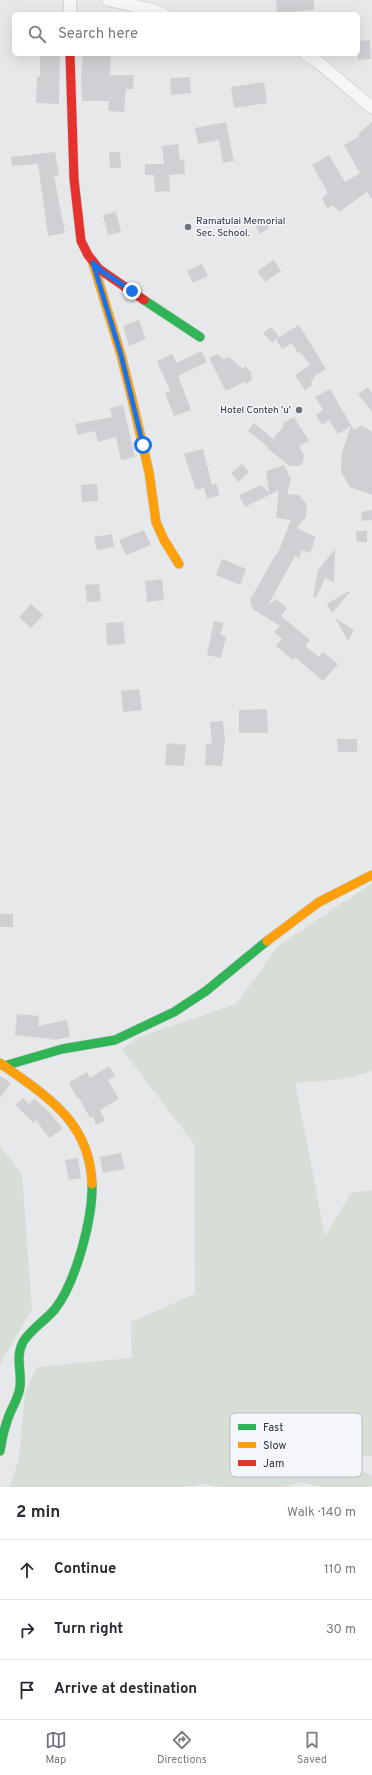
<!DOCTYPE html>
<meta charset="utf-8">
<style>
body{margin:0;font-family:Overpass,sans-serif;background:#f2f2f3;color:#2b2b33}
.stop{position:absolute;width:12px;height:12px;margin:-9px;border:3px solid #1a73e8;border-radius:50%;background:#fff}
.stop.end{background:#1a73e8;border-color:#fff;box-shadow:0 1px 4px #0008}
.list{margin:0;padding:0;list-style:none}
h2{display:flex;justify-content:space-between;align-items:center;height:52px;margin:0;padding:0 16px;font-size:17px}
h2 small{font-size:13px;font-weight:400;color:#7c7c81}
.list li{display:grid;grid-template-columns:26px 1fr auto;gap:12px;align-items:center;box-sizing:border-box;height:60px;padding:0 16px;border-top:1px solid #e1e1e2}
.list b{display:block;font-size:15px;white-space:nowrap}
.list em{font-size:13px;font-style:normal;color:#7c7c81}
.icon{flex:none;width:22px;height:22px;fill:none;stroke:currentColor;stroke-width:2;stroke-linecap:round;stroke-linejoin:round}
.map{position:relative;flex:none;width:372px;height:1487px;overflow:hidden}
.search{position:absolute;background:#fff;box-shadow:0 4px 16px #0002;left:12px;right:12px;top:12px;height:44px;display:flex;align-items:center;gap:10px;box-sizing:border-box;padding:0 14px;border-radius:6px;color:#7c7c81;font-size:15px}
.sheet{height:232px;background:#fff}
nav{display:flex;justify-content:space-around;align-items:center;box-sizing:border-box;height:56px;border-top:1px solid #e1e1e2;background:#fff;font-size:11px;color:#7c7c81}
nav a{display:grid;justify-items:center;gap:2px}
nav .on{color:#6c737f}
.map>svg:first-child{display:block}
</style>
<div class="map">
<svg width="372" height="1487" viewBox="0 0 372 1487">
<rect width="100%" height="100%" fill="#e6e8ea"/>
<path fill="#d6ded6" d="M 372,883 L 372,1071 L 344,1079 L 295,1083 L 325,1236 L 351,1193 L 372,1190 L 372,1456 L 329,1456 L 372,1476 L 372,1485 L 370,1487 L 320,1487 L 302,1482 L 284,1487 L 219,1487 L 206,1484 L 181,1487 L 10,1487 L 19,1458 L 25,1393 L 37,1367 L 132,1358 L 131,1322 L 195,1294 L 194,1144 L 122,1049 L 139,1037 L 236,1004 L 278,946 Z
M 0,1146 L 22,1174 L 32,1309 L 0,1364 Z"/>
<path fill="#ced0d3" d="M 276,0 L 314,0 L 314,10 L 277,13 Z
M 370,40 L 371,59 L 358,60 L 358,41 Z
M 40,54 L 60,54 L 59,104 L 36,103 L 37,76 L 40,77 Z
M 83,54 L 111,54 L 110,75 L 134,75 L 133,89 L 126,89 L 124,112 L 108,111 L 109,101 L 82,101 L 81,74 Z
M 190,77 L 191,93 L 171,95 L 170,78 Z
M 264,82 L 267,103 L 234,108 L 231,87 Z
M 226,122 L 234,161 L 223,163 L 219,140 L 198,144 L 195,128 Z
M 372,122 L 372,199 L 367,192 L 339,212 L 333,205 L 327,209 L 322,198 L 328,193 L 312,165 L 329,155 L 345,182 L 360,173 L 344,145 L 360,136 L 358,134 Z
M 178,144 L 180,160 L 184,159 L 185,174 L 169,175 L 170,191 L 155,192 L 154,175 L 145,175 L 145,164 L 164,164 L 162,146 Z
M 55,152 L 59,175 L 54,176 L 65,233 L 48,236 L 38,164 L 12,166 L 11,157 Z
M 109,152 L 120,152 L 121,168 L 110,168 Z
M 116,212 L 121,232 L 108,235 L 103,215 Z
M 264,219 L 269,228 L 260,234 L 255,225 Z
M 274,260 L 281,271 L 265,282 L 257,271 Z
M 202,264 L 208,276 L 193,283 L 187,271 Z
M 139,320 L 146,339 L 129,346 L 123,326 Z
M 299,325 L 326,369 L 314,376 L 315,378 L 311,381 L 312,385 L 305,390 L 295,375 L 310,365 L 300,352 L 298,353 L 292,343 L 282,349 L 276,339 Z
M 271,327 L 279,336 L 272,343 L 263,333 Z
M 201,351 L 207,362 L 178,376 L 191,410 L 174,416 L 165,393 L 170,391 L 157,361 L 172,354 L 177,363 Z
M 218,354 L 223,359 L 229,357 L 243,369 L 245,366 L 252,373 L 250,375 L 253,378 L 247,384 L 244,382 L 226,391 L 209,358 Z
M 368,387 L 372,393 L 372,412 L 358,394 Z
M 330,389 L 354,430 L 361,425 L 372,432 L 372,495 L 350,487 L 341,472 L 342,452 L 351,426 L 338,434 L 329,420 L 322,425 L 316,415 L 323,410 L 315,397 Z
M 123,405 L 135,457 L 121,460 L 116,437 L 98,442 L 95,431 L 78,435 L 75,424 L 112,417 L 110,408 Z
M 294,417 L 309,441 L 299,446 L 304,455 L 303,463 L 299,466 L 290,466 L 267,448 L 268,447 L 248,431 L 254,423 L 273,439 L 284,426 L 282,424 Z
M 203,449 L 212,485 L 216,483 L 220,495 L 207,499 L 204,488 L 196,490 L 184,454 Z
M 242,464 L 249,472 L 238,482 L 231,473 Z
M 284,465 L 291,479 L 287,494 L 299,495 L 307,505 L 306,517 L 296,528 L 316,537 L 310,553 L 302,550 L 299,558 L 295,556 L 268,605 L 276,599 L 287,608 L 281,616 L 310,640 L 305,646 L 319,657 L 323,652 L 338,664 L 323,681 L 295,657 L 293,660 L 276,646 L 282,639 L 274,632 L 280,626 L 253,609 L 250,600 L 276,554 L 277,555 L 291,520 L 276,518 L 279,490 L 245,507 L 239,495 L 261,485 L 269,493 L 266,471 Z
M 97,484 L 98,501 L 82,502 L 81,485 Z
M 372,510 L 372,520 L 362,521 L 361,512 Z
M 144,530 L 151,545 L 126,555 L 119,540 Z
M 356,531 L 367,531 L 367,542 L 357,542 Z
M 112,534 L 114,547 L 97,550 L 94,537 Z
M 335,549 L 334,582 L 325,578 L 316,598 L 313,597 L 318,570 Z
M 222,559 L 246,569 L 240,585 L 216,575 Z
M 162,579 L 164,600 L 147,602 L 145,581 Z
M 99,584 L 101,601 L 87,602 L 85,585 Z
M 349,591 L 350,592 L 332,613 L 327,604 Z
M 31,604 L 43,615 L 31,628 L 19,617 Z
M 335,618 L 354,630 L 348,641 Z
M 214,621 L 224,623 L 220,634 L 226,637 L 221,658 L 207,655 Z
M 123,622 L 125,644 L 107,645 L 106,623 Z
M 139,689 L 142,710 L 123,712 L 121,691 Z
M 267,709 L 268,733 L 239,733 L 239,710 Z
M 223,721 L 225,740 L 222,766 L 205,765 L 206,744 L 212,744 L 210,722 Z
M 337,739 L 357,739 L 357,752 L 338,752 Z
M 167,743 L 186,745 L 184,766 L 165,765 Z
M 0,914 L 13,914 L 13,927 L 0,927 Z
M 17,1014 L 39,1016 L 38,1026 L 67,1020 L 70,1037 L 52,1040 L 51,1039 L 15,1035 Z
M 109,1066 L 115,1076 L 108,1080 L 119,1099 L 100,1110 L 105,1121 L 96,1125 L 93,1116 L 90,1118 L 79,1098 L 78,1099 L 70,1086 L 70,1082 L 87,1072 L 90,1078 Z
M 0,1076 L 11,1083 L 0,1098 Z
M 23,1098 L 29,1104 L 34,1099 L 38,1102 L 50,1113 L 63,1129 L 49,1138 L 36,1120 L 34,1123 L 15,1105 Z
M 121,1153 L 125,1169 L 103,1173 L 100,1157 Z
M 78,1158 L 81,1178 L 69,1180 L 65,1160 Z"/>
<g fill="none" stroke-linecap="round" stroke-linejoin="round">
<defs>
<path id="street" d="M 70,0 L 70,14
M 108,0 L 149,9 L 163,14
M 305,54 L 317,61 L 372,108"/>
<path id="fast" d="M 144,300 L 200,337
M 4,1066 L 62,1049 L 115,1040 L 174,1012 L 206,991 L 267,941
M 0,1451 C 2,1438 5,1425 10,1413 C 14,1404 19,1396 20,1387 C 22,1371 15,1357 23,1342 C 31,1329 45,1321 55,1309 C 76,1282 93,1218 92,1184"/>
<path id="slow" d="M 93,263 L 121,355 L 132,399 L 149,472 L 156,522 L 164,540 L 179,564
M 267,941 L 319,902 L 372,875
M 0,1063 C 46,1096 90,1121 92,1184"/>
<path id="jam" d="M 70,54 L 74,179 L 81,241 L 88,255 L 99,269 L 144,300"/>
</defs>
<use href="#street" stroke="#c4c6c8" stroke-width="13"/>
<use href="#fast" stroke="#c4c6c8" stroke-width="10"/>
<use href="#slow" stroke="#c4c6c8" stroke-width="10"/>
<use href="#jam" stroke="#c4c6c8" stroke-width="10"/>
<use href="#street" stroke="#f5f6f7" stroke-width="12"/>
<use href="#fast" stroke="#30b455" stroke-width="9"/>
<use href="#slow" stroke="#ff9f0a" stroke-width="9"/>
<use href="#jam" stroke="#e5322d" stroke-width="9"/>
</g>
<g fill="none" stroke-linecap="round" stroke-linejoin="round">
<path stroke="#1a73e8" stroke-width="5" d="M 132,291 L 103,272 L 93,263 L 121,355 L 143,445"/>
</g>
<g fill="#6c737f" stroke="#f4f6f9" stroke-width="1.5">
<circle cx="188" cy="227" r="4"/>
<circle cx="299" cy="410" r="4"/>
</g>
<g text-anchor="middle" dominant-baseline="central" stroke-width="3" stroke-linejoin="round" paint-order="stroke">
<g font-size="10" fill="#2b3445" stroke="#f4f6f9" text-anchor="start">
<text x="196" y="221">Ramatulai Memorial<tspan x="196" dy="12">Sec. School.</tspan></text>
<text x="291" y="410" text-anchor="end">Hotel Conteh 'u'</text>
</g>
</g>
<rect x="230" y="1413" width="132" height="64" rx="6" fill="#f4f6f9" stroke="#b8bcc3" stroke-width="1"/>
<rect x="238" y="1424" width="18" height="6" fill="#30b455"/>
<rect x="238" y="1442" width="18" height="6" fill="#ff9f0a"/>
<rect x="238" y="1460" width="18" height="6" fill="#e5322d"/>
<g font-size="11" fill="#2b3445">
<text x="263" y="1431">Fast</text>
<text x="263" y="1449">Slow</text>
<text x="263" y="1467">Jam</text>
</g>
</svg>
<div class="stop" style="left:143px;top:445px"></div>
<div class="stop end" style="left:132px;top:291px"></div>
<div class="search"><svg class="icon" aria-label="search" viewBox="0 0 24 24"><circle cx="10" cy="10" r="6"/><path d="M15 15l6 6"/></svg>Search here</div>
</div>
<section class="sheet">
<h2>2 min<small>Walk · 140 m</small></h2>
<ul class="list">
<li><svg class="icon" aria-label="ahead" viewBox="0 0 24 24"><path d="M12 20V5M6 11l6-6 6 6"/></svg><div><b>Continue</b></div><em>110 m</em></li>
<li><svg class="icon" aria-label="right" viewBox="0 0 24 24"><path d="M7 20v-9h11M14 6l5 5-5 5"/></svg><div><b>Turn right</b></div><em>30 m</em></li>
<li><svg class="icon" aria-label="arrive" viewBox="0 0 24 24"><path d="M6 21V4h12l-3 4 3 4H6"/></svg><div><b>Arrive at destination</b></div></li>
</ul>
</section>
<nav>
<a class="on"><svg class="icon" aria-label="map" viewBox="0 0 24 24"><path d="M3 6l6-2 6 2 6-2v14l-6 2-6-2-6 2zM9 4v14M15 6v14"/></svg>Map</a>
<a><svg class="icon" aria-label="directions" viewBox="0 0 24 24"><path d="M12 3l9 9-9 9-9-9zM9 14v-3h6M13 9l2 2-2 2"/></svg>Directions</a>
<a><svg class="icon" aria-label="saved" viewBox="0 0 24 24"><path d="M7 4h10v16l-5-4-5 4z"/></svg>Saved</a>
</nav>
